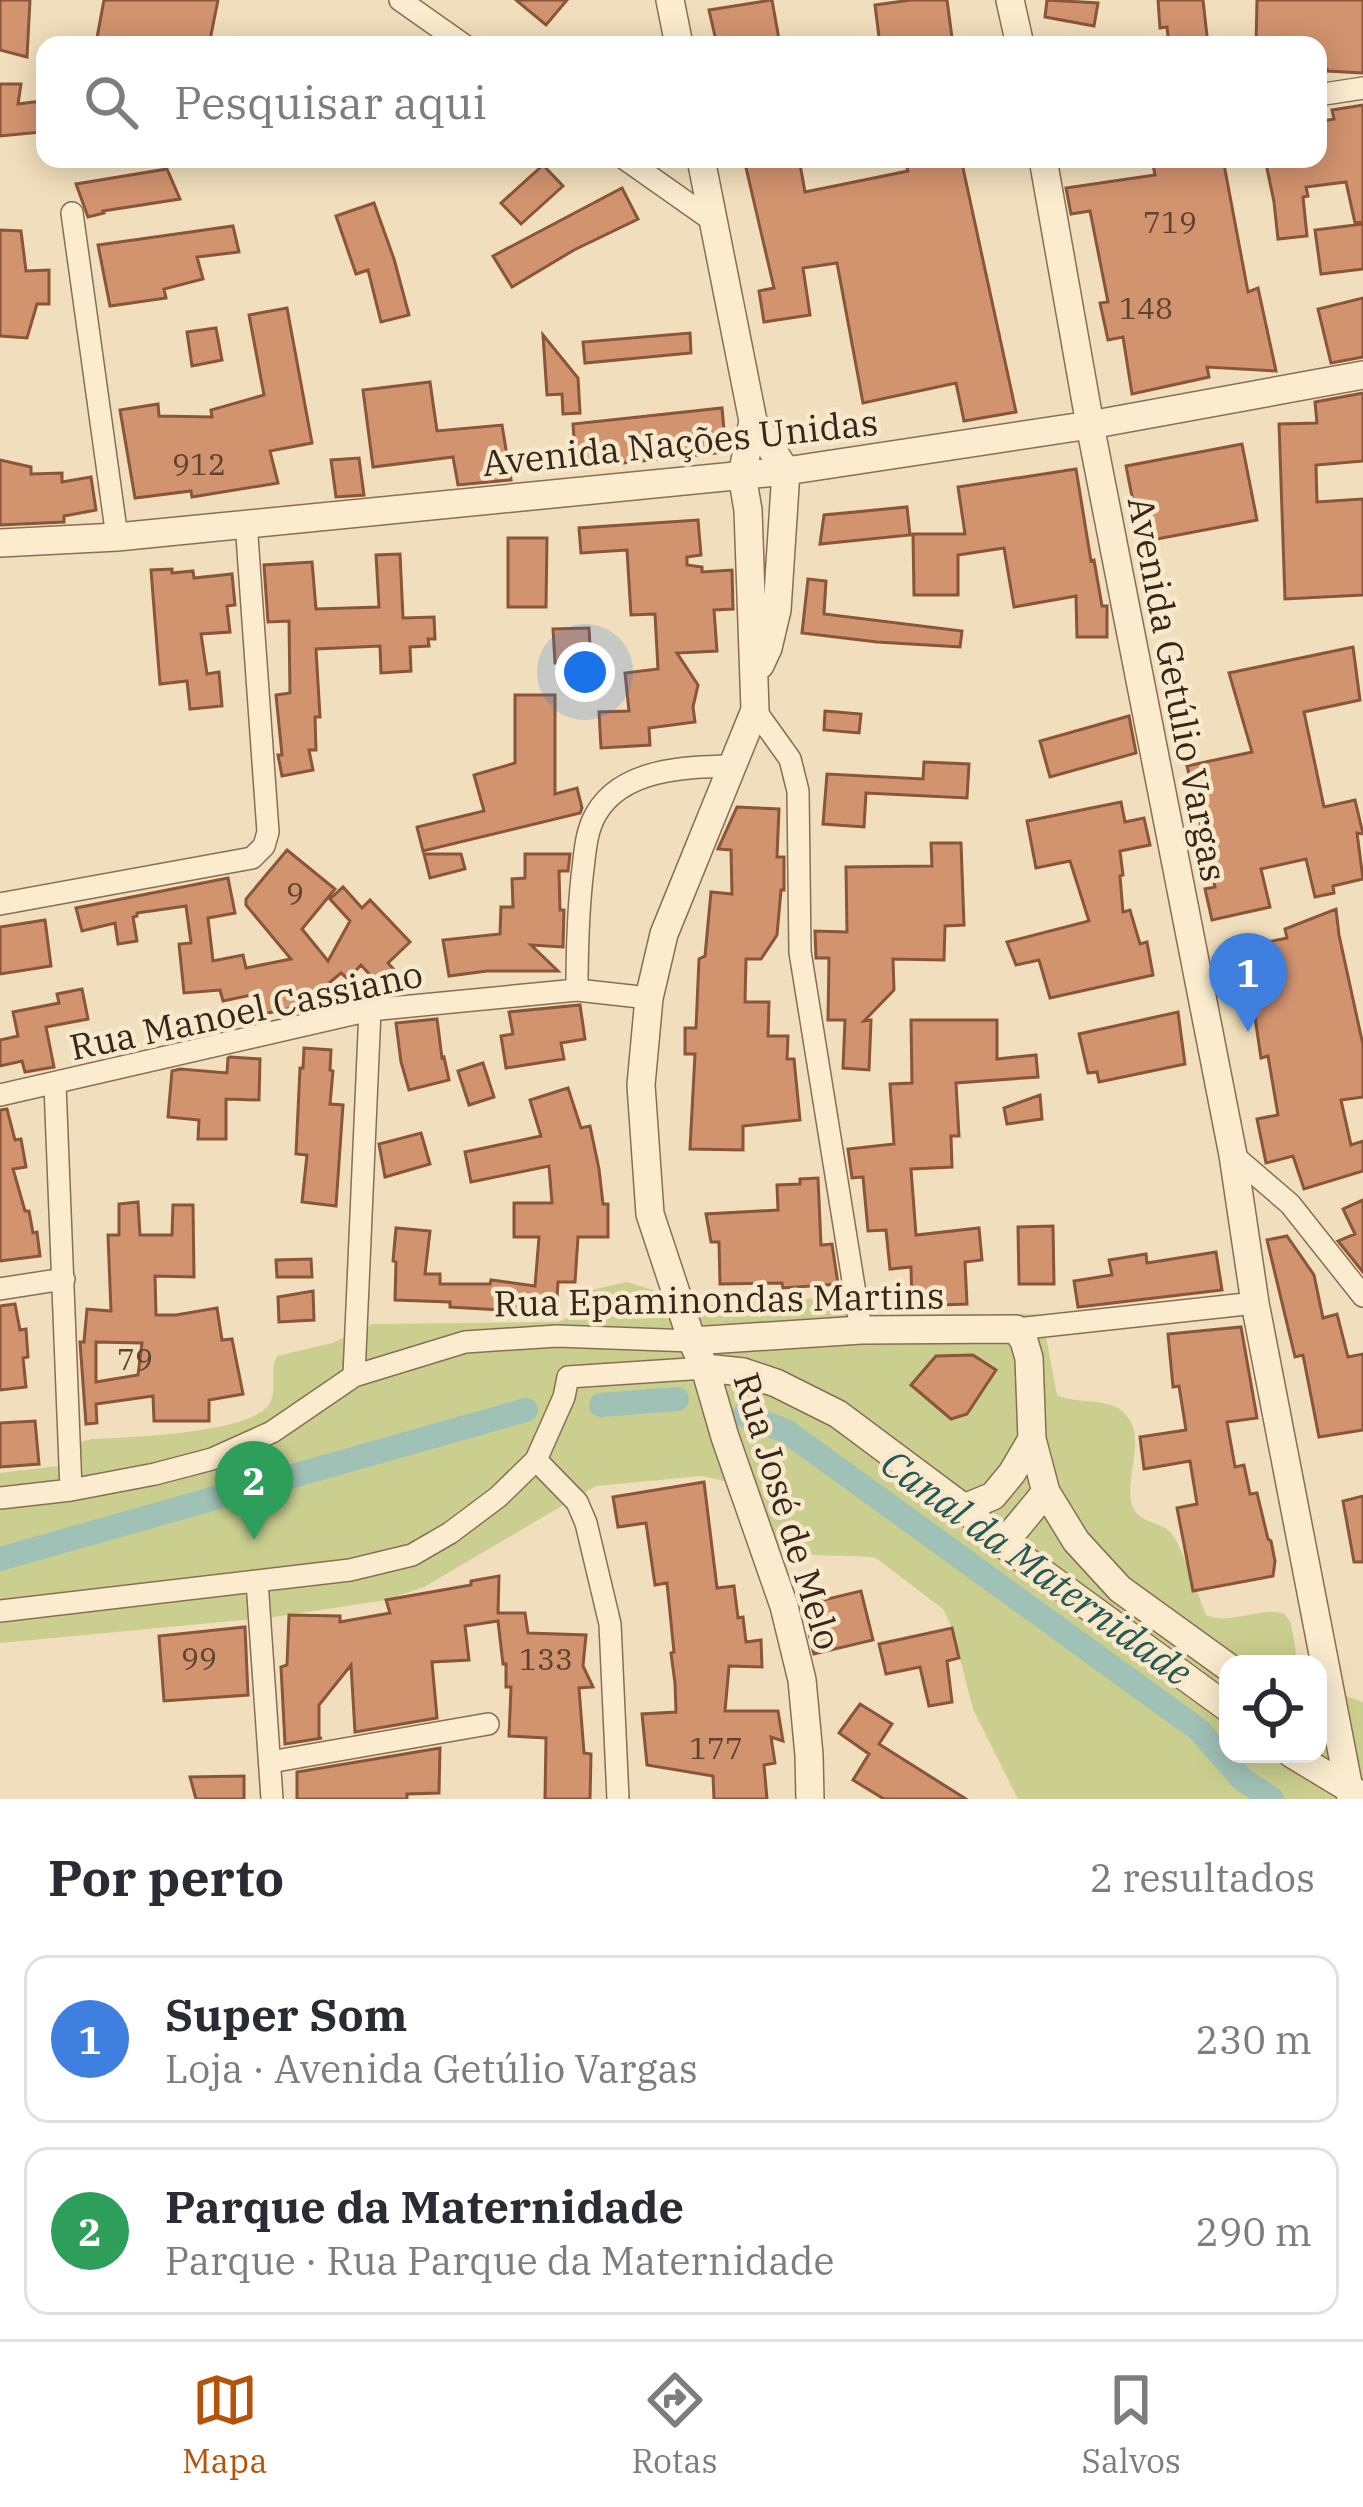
<!DOCTYPE html>
<html lang="pt">
<meta charset="utf-8">
<style>
body{margin:0;font-family:"IBM Plex Serif",serif;background:#f7f7f7;color:#2b2b33}
.controls{position:absolute;right:36px;bottom:36px;display:grid;overflow:hidden;border-radius:24px;box-shadow:0 6px 30px #0003}
.controls button{width:108px;height:108px;display:grid;place-items:center;padding:0;border:0;border-bottom:3px solid #e1e1e2;background:#fff;color:#2b2b33;font:60px sans-serif}
.you{position:absolute;left:585px;top:672px;width:42px;height:42px;margin:-30px;border:9px solid #fff;border-radius:50%;background:#1a73e8;box-shadow:0 0 0 18px #1a73e833}
.badge{display:grid;place-items:center;width:78px;height:78px;border-radius:50%;background:#b45309;color:#fff;font-size:39px;font-weight:700}
.pin{position:absolute;translate:-50% -99px;filter:drop-shadow(0 3px 6px #0008)}
.pin::after{content:'';position:absolute;top:63px;width:42px;height:36px;background:inherit;clip-path:polygon(0 0,100% 0,50% 100%)}
.list{margin:0;padding:0;list-style:none}
h2{display:flex;justify-content:space-between;align-items:center;height:156px;margin:0;padding:0 48px;font-size:51px}
h2 small{font-size:39px;font-weight:400;color:#7c7c81}
.list li{display:grid;grid-template-columns:78px 1fr auto;gap:36px;align-items:center;box-sizing:border-box;height:168px;margin:0 24px 24px;padding:0 24px;border:3px solid #e1e1e2;border-radius:24px}
.list b{display:block;font-size:45px;white-space:nowrap}
.list p{margin:0;font-size:39px;white-space:nowrap;color:#7c7c81}
.list em{font-size:39px;font-style:normal;color:#7c7c81}
.icon{flex:none;width:66px;height:66px;fill:none;stroke:currentColor;stroke-width:2;stroke-linecap:round;stroke-linejoin:round}
.map{position:relative;flex:none;width:1363px;height:1799px;overflow:hidden}
.search{position:absolute;background:#fff;box-shadow:0 6px 30px #0003;left:36px;right:36px;top:36px;height:132px;display:flex;align-items:center;gap:30px;box-sizing:border-box;padding:0 42px;border-radius:24px;color:#7c7c81;font-size:45px}
.sheet{height:540px;background:#fff}
nav{display:flex;justify-content:space-around;align-items:center;box-sizing:border-box;height:168px;border-top:3px solid #e1e1e2;background:#fff;font-size:33px;color:#7c7c81}
nav a{display:grid;justify-items:center;gap:6px}
nav .on{color:#b45309}
.map>svg:first-child{display:block}
</style>
<div class="map">
<svg width="1363" height="1799" viewBox="0 0 1363 1799">
<rect width="100%" height="100%" fill="#f1debc"/>
<path fill="#cacf8f" d="M 627,1282 L 698,1304 L 824,1298 L 872,1315 L 1036,1314 L 1043,1321 L 1057,1395 C 1077,1405 1111,1396 1126,1415 C 1147,1439 1124,1478 1132,1505 C 1138,1523 1158,1521 1169,1531 C 1182,1543 1198,1596 1206,1615 C 1231,1626 1259,1606 1285,1614 L 1291,1624 L 1298,1664 L 1228,1664 L 1228,1754 L 1318,1754 L 1318,1686 L 1363,1702 L 1363,1799 L 1018,1799 L 973,1709 L 952,1628 L 943,1609 L 876,1558 C 851,1553 788,1562 774,1540 C 764,1525 758,1504 750,1487 L 702,1476 L 596,1486 L 424,1587 L 386,1600 L 274,1617 L 0,1643 L 0,1473 L 67,1465 L 81,1442 L 92,1439 C 126,1437 258,1434 271,1401 C 277,1386 269,1371 277,1356 L 332,1343 L 373,1324 L 559,1322 L 570,1316 L 587,1291 Z"/>
<g fill="none" stroke-linecap="round" stroke-linejoin="round">
<path stroke="#a0c1b6" stroke-width="24" d="M 601,1405 L 677,1399
M 744,1415 L 786,1431 L 1199,1730 L 1242,1779 L 1272,1799
M 0,1559 L 526,1410"/>
</g>
<path fill="#d2936f" stroke="#8a5539" stroke-width="3" fill-rule="evenodd" d="M 0,0 L 30,0 L 27,57 L 0,50 Z
M 104,0 L 218,0 L 209,45 L 96,43 Z
M 516,0 L 567,0 L 546,25 Z
M 772,0 L 780,45 L 717,45 L 709,10 Z
M 911,0 L 947,0 L 953,45 L 880,45 L 875,5 Z
M 1047,0 L 1098,3 L 1094,26 L 1045,17 Z
M 1158,0 L 1203,0 L 1208,45 L 1169,45 L 1167,27 L 1160,28 Z
M 1257,0 L 1363,0 L 1363,73 L 1327,71 L 1327,69 L 1318,68 L 1318,45 L 1256,45 Z
M 0,84 L 21,84 L 18,104 L 42,101 L 42,132 L 0,136 Z
M 1363,105 L 1363,222 L 1355,223 L 1346,182 L 1306,187 L 1308,196 L 1303,197 L 1307,236 L 1278,239 L 1274,202 L 1265,159 L 1318,159 L 1318,122 L 1334,119 L 1332,110 Z
M 744,159 L 799,159 L 805,192 L 908,171 L 906,165 L 937,159 L 961,159 L 1016,412 L 964,421 L 956,383 L 863,403 L 837,263 L 803,268 L 810,315 L 764,322 L 759,291 L 774,288 Z
M 1185,159 L 1223,159 L 1248,292 L 1258,288 L 1276,371 L 1207,367 L 1209,377 L 1132,394 L 1123,337 L 1108,340 L 1100,303 L 1108,302 L 1090,211 L 1071,214 L 1066,188 L 1155,175 L 1153,165 Z
M 543,165 L 563,186 L 521,224 L 501,203 Z
M 167,169 L 180,199 L 103,211 L 104,213 L 88,217 L 76,184 Z
M 622,188 L 638,219 L 574,250 L 512,287 L 493,256 Z
M 374,203 L 394,259 L 409,315 L 381,322 L 368,270 L 356,274 L 336,216 Z
M 1363,224 L 1363,269 L 1321,274 L 1315,230 Z
M 233,226 L 239,252 L 197,257 L 203,279 L 164,289 L 166,298 L 110,306 L 98,245 Z
M 0,230 L 21,231 L 26,271 L 49,270 L 49,304 L 37,304 L 27,338 L 0,336 Z
M 1363,298 L 1363,357 L 1331,363 L 1318,309 Z
M 287,308 L 312,443 L 270,451 L 278,483 L 192,497 L 191,491 L 135,498 L 120,410 L 158,404 L 159,416 L 212,417 L 211,410 L 264,395 L 249,315 Z
M 216,328 L 222,360 L 192,366 L 187,332 Z
M 690,333 L 691,353 L 585,363 L 583,342 Z
M 543,335 L 578,378 L 580,413 L 563,414 L 562,394 L 547,395 Z
M 430,382 L 437,431 L 502,425 L 511,480 L 458,485 L 453,457 L 373,467 L 363,390 Z
M 1363,393 L 1363,461 L 1316,465 L 1317,502 L 1363,499 L 1363,595 L 1285,599 L 1279,424 L 1317,423 L 1315,402 Z
M 722,408 L 726,452 L 576,468 L 573,424 Z
M 1242,444 L 1257,520 L 1141,542 L 1126,466 Z
M 359,458 L 364,495 L 336,497 L 331,460 Z
M 0,460 L 31,467 L 31,474 L 62,473 L 62,482 L 91,477 L 96,510 L 64,516 L 64,522 L 0,525 Z
M 1076,469 L 1091,561 L 1094,560 L 1102,606 L 1107,606 L 1107,637 L 1077,637 L 1076,596 L 1014,607 L 1004,548 L 958,555 L 958,595 L 914,595 L 913,534 L 965,534 L 958,487 Z
M 907,507 L 910,535 L 820,544 L 824,515 Z
M 698,520 L 701,555 L 687,557 L 687,565 L 702,567 L 702,572 L 732,570 L 733,609 L 714,610 L 717,651 L 677,653 L 698,685 L 693,707 L 695,722 L 649,728 L 650,745 L 601,748 L 599,712 L 629,711 L 625,673 L 658,669 L 655,614 L 631,615 L 627,550 L 581,553 L 579,528 Z
M 508,538 L 547,538 L 546,607 L 508,607 Z
M 400,554 L 403,618 L 434,617 L 435,639 L 428,639 L 429,646 L 410,647 L 411,671 L 381,673 L 380,646 L 316,649 L 320,717 L 315,717 L 316,750 L 309,750 L 313,770 L 282,776 L 278,755 L 282,755 L 276,695 L 290,693 L 289,621 L 268,622 L 264,565 L 312,562 L 316,609 L 379,607 L 376,555 Z
M 172,569 L 172,573 L 193,571 L 194,578 L 232,574 L 235,605 L 227,606 L 230,632 L 201,634 L 207,674 L 219,672 L 222,706 L 190,709 L 187,681 L 160,684 L 151,570 Z
M 808,579 L 826,581 L 824,614 L 962,631 L 960,647 L 877,642 L 802,633 Z
M 589,628 L 591,662 L 555,663 L 553,629 Z
M 1353,647 L 1360,700 L 1304,712 L 1324,807 L 1355,800 L 1363,834 L 1357,833 L 1363,879 L 1333,886 L 1334,893 L 1315,897 L 1306,859 L 1261,869 L 1270,907 L 1212,920 L 1205,889 L 1215,887 L 1187,766 L 1252,752 L 1229,673 Z
M 515,695 L 555,695 L 555,794 L 577,788 L 582,808 L 580,813 L 423,851 L 417,827 L 484,811 L 474,775 L 515,763 Z
M 825,711 L 861,714 L 859,733 L 824,730 Z
M 1129,716 L 1136,753 L 1050,777 L 1040,741 Z
M 924,762 L 969,764 L 967,798 L 866,793 L 864,827 L 823,824 L 827,774 L 923,779 Z
M 1121,802 L 1125,822 L 1144,818 L 1150,845 L 1120,851 L 1123,875 L 1120,876 L 1123,912 L 1130,910 L 1140,944 L 1147,942 L 1153,975 L 1050,998 L 1039,960 L 1016,965 L 1007,942 L 1089,921 L 1070,861 L 1036,868 L 1027,821 Z
M 737,807 L 779,809 L 777,857 L 784,857 L 784,890 L 781,890 L 777,935 L 761,959 L 746,959 L 745,1002 L 769,1002 L 768,1036 L 788,1036 L 787,1059 L 794,1059 L 800,1120 L 743,1126 L 743,1150 L 690,1149 L 695,1054 L 685,1054 L 685,1028 L 696,1028 L 699,959 L 705,956 L 711,892 L 732,894 L 731,850 L 718,849 Z
M 931,843 L 961,843 L 964,925 L 945,926 L 944,960 L 893,959 L 894,990 L 864,1021 L 871,1020 L 869,1070 L 843,1068 L 845,1020 L 828,1020 L 829,958 L 816,958 L 815,931 L 847,932 L 846,867 L 932,866 Z
M 287,850 L 335,889 L 302,929 L 328,961 L 350,921 L 330,899 L 343,887 L 362,908 L 370,900 L 410,942 L 388,963 L 406,983 L 383,989 L 361,965 L 348,979 L 341,973 L 312,997 L 316,1003 L 259,1015 L 256,994 L 223,1001 L 220,990 L 184,993 L 179,944 L 191,943 L 186,906 L 137,913 L 137,916 L 133,917 L 137,941 L 118,944 L 115,923 L 82,931 L 76,908 L 228,878 L 235,913 L 208,918 L 213,961 L 243,955 L 246,968 L 291,959 L 246,905 L 246,899 Z
M 424,854 L 461,854 L 465,869 L 430,878 Z
M 525,854 L 570,854 L 568,871 L 559,871 L 560,910 L 564,910 L 563,947 L 531,945 L 558,971 L 487,971 L 449,976 L 443,940 L 500,934 L 501,907 L 513,907 L 512,879 L 525,878 Z
M 1336,909 L 1339,935 L 1363,1045 L 1363,1097 L 1341,1100 L 1351,1145 L 1363,1141 L 1363,1171 L 1304,1189 L 1293,1156 L 1266,1163 L 1257,1119 L 1278,1115 L 1268,1056 L 1261,1058 L 1249,977 L 1239,979 L 1234,949 L 1287,938 L 1285,929 Z
M 45,920 L 51,966 L 0,974 L 0,927 Z
M 82,989 L 88,1019 L 46,1027 L 54,1067 L 25,1072 L 22,1061 L 0,1066 L 0,1040 L 18,1036 L 13,1012 L 59,1003 L 57,994 Z
M 580,1005 L 585,1039 L 561,1043 L 564,1059 L 506,1068 L 501,1036 L 513,1034 L 509,1012 Z
M 1178,1012 L 1185,1064 L 1099,1082 L 1097,1072 L 1088,1073 L 1079,1034 Z
M 437,1019 L 442,1058 L 444,1057 L 449,1080 L 409,1090 L 401,1062 L 396,1023 Z
M 911,1020 L 997,1020 L 997,1059 L 1036,1055 L 1038,1077 L 956,1083 L 959,1136 L 951,1136 L 952,1167 L 911,1169 L 916,1235 L 979,1228 L 982,1260 L 965,1262 L 967,1304 L 912,1306 L 911,1267 L 890,1269 L 886,1230 L 868,1231 L 863,1177 L 852,1178 L 848,1149 L 894,1144 L 890,1084 L 912,1083 Z
M 304,1048 L 331,1050 L 330,1070 L 333,1071 L 330,1104 L 343,1105 L 336,1206 L 302,1202 L 307,1155 L 296,1154 L 300,1068 L 303,1068 Z
M 230,1057 L 260,1059 L 259,1100 L 226,1099 L 226,1139 L 198,1139 L 199,1120 L 168,1117 L 172,1071 L 180,1069 L 227,1073 L 228,1058 Z
M 483,1063 L 494,1097 L 469,1105 L 458,1071 Z
M 568,1088 L 581,1128 L 590,1126 L 599,1169 L 603,1204 L 608,1204 L 608,1237 L 578,1237 L 575,1282 L 558,1282 L 556,1313 L 450,1307 L 450,1302 L 395,1300 L 396,1262 L 393,1261 L 396,1228 L 430,1231 L 425,1274 L 440,1274 L 440,1284 L 490,1284 L 491,1280 L 535,1286 L 539,1237 L 514,1237 L 514,1203 L 552,1203 L 549,1166 L 471,1182 L 465,1152 L 541,1136 L 530,1100 Z
M 1040,1095 L 1042,1119 L 1007,1124 L 1004,1108 Z
M 7,1109 L 15,1140 L 21,1139 L 26,1167 L 13,1169 L 25,1211 L 29,1211 L 33,1233 L 37,1232 L 40,1256 L 0,1261 L 0,1110 Z
M 421,1133 L 430,1164 L 385,1177 L 379,1144 Z
M 818,1178 L 821,1245 L 832,1244 L 838,1284 L 783,1288 L 782,1283 L 720,1284 L 719,1242 L 711,1242 L 706,1214 L 778,1210 L 777,1185 L 800,1184 L 800,1179 Z
M 1363,1200 L 1363,1272 L 1338,1241 L 1355,1234 L 1343,1209 Z
M 138,1202 L 140,1235 L 172,1235 L 173,1205 L 193,1205 L 194,1277 L 155,1276 L 156,1315 L 176,1315 L 217,1308 L 222,1340 L 232,1339 L 243,1394 L 209,1400 L 209,1421 L 154,1421 L 153,1396 L 96,1404 L 97,1423 L 86,1424 L 80,1342 L 84,1342 L 87,1309 L 111,1311 L 108,1235 L 119,1235 L 119,1204 ZM 96,1342 L 142,1343 L 138,1375 L 96,1382 Z
M 1053,1226 L 1054,1284 L 1019,1284 L 1018,1227 Z
M 1287,1236 L 1314,1275 L 1323,1318 L 1337,1314 L 1348,1357 L 1363,1354 L 1363,1430 L 1319,1437 L 1303,1355 L 1295,1357 L 1267,1240 Z
M 1216,1252 L 1222,1290 L 1078,1307 L 1074,1281 L 1112,1275 L 1109,1260 L 1146,1254 L 1147,1263 Z
M 311,1259 L 312,1277 L 277,1277 L 276,1260 Z
M 313,1291 L 314,1320 L 279,1322 L 278,1297 Z
M 15,1304 L 20,1330 L 26,1329 L 28,1357 L 23,1358 L 26,1387 L 0,1390 L 0,1306 Z
M 1241,1327 L 1257,1418 L 1227,1422 L 1235,1467 L 1244,1465 L 1250,1494 L 1257,1493 L 1268,1539 L 1271,1541 L 1275,1561 L 1273,1576 L 1193,1591 L 1177,1508 L 1197,1504 L 1190,1461 L 1144,1469 L 1140,1437 L 1186,1430 L 1179,1386 L 1173,1387 L 1168,1334 Z
M 973,1355 L 996,1370 L 967,1414 L 951,1419 L 911,1385 L 936,1356 Z
M 35,1421 L 39,1464 L 0,1467 L 0,1423 Z
M 704,1482 L 717,1588 L 734,1586 L 738,1618 L 743,1617 L 746,1642 L 761,1640 L 762,1667 L 729,1666 L 725,1711 L 778,1711 L 783,1741 L 771,1737 L 775,1763 L 764,1765 L 767,1799 L 714,1799 L 713,1776 L 647,1765 L 642,1714 L 676,1712 L 675,1683 L 671,1653 L 674,1652 L 667,1583 L 655,1585 L 646,1523 L 618,1527 L 613,1497 Z
M 1363,1496 L 1363,1562 L 1354,1562 L 1343,1501 Z
M 499,1576 L 498,1613 L 525,1613 L 528,1633 L 586,1635 L 583,1666 L 593,1687 L 579,1688 L 584,1753 L 591,1754 L 590,1799 L 545,1799 L 546,1738 L 509,1736 L 511,1687 L 506,1687 L 506,1664 L 503,1664 L 498,1621 L 465,1626 L 469,1660 L 432,1662 L 437,1718 L 355,1732 L 351,1665 L 319,1705 L 319,1738 L 322,1738 L 285,1744 L 281,1667 L 287,1665 L 289,1615 L 340,1616 L 340,1622 L 390,1613 L 386,1600 L 471,1585 L 471,1581 Z
M 861,1591 L 873,1640 L 814,1654 L 802,1605 Z
M 245,1627 L 248,1695 L 164,1701 L 159,1636 Z
M 952,1628 L 959,1658 L 947,1661 L 952,1702 L 929,1706 L 920,1667 L 886,1674 L 879,1644 Z
M 860,1704 L 892,1724 L 879,1744 L 966,1799 L 884,1799 L 853,1780 L 869,1754 L 839,1733 Z
M 440,1748 L 439,1793 L 407,1794 L 407,1799 L 297,1799 L 297,1772 Z
M 244,1776 L 244,1799 L 196,1799 L 190,1777 Z"/>
<g fill="none" stroke-linecap="round" stroke-linejoin="round">
<defs>
<path id="minor" d="M 400,0 L 464,45
M 1318,95 L 1363,88
M 625,159 L 713,221
M 72,213 L 117,537
M 755,710 L 790,759 L 798,791 L 800,952 L 861,1330
M 0,904 L 252,858 L 264,846 L 268,832 L 246,522
M 577,990 C 577,951 578,915 582,877 C 585,855 585,833 596,814 C 622,768 687,767 732,766
M 55,1085 L 71,1490
M 0,1095 L 370,1010 L 577,990 L 649,998
M 1233,1155 L 1290,1204 L 1363,1296
M 0,1289 L 64,1279
M 1016,1329 L 1255,1303
M 354,1376 L 370,1010
M 536,1460 L 577,1502 L 586,1523 L 610,1624 L 618,1799
M 0,1498 L 71,1490 L 155,1474 L 212,1459 L 272,1432 L 354,1376 L 465,1342 L 557,1336 L 692,1341
M 257,1581 L 272,1799
M 0,1611 L 350,1570 L 412,1555 L 450,1533 L 498,1497 L 536,1460 L 564,1397 L 568,1377 L 705,1368
M 270,1762 L 488,1724"/>
<path id="tertiary" d="M 670,0 L 679,45
M 1010,0 L 1020,45
M 701,159 L 753,421 L 786,471 L 777,610 L 768,648 L 760,665
M 1043,159 L 1090,425 L 1233,1155 L 1255,1303 L 1351,1799
M 753,421 L 742,475 L 748,510 L 755,710 L 664,934 L 649,998 L 641,1085 L 650,1214 L 692,1341 L 705,1368 L 725,1437 L 784,1606 L 802,1680 L 809,1755 L 810,1799
M 0,543 L 117,537 L 786,471 L 1090,425 L 1363,375
M 692,1341 L 861,1330 L 1016,1329 L 1024,1341 L 1029,1358 L 1032,1439 L 1046,1492 L 1076,1541 L 1120,1589 L 1228,1667
M 705,1368 L 743,1372 L 776,1383 L 838,1414 L 964,1508 L 1003,1544 L 1228,1708
M 964,1508 L 993,1496 L 1012,1473 L 1032,1439
M 1003,1544 L 1046,1492
M 1292,1754 L 1360,1795"/>
</defs>
<use href="#minor" stroke="#896e54" stroke-width="24"/>
<use href="#tertiary" stroke="#896e54" stroke-width="30"/>
<use href="#minor" stroke="#fbeccf" stroke-width="21"/>
<use href="#tertiary" stroke="#fbeccf" stroke-width="27"/>
</g>
<g text-anchor="middle" dominant-baseline="central" stroke-width="9" stroke-linejoin="round" paint-order="stroke">
<g font-size="30" fill="#5e422f">
<text x="1170" y="221">719</text>
<text x="1146" y="307">148</text>
<text x="199" y="463">912</text>
<text x="295" y="892">9</text>
<text x="135" y="1358">79</text>
<text x="199" y="1657">99</text>
<text x="546" y="1658">133</text>
<text x="716" y="1747">177</text>
</g>
<g font-size="36" fill="#37271a" stroke="#f8e9cc">
<text transform="translate(680 442) rotate(-6)">Avenida Nações Unidas</text>
<text transform="translate(1178 689) rotate(79)">Avenida Getúlio Vargas</text>
<text transform="translate(246 1010) rotate(-12)">Rua Manoel Cassiano</text>
<text transform="translate(719 1299) rotate(-1)">Rua Epaminondas Martins</text>
<text transform="translate(788 1511) rotate(73)">Rua José de Melo</text>
</g>
<g font-size="39" font-style="italic" fill="#285853" stroke="#f8e9cc">
<text transform="translate(1037 1567) rotate(36)">Canal da Maternidade</text>
</g>
</g>
</svg>
<div class="controls">
<button><svg class="icon" aria-label="locate" viewBox="0 0 24 24"><circle cx="12" cy="12" r="6"/><path d="M12 2v4M12 18v4M2 12h4M18 12h4"/></svg></button>
</div>
<div class="you"></div>
<div class="pin badge" style="left:1248px;top:1032px;background:#3f7fe0">1</div>
<div class="pin badge" style="left:254px;top:1540px;background:#2e9e5b">2</div>
<div class="search"><svg class="icon" aria-label="search" viewBox="0 0 24 24"><circle cx="10" cy="10" r="6"/><path d="M15 15l6 6"/></svg>Pesquisar aqui</div>
</div>
<section class="sheet">
<h2>Por perto<small>2 resultados</small></h2>
<ul class="list">
<li><span class="badge" style="background:#3f7fe0">1</span><div><b>Super Som</b><p>Loja · Avenida Getúlio Vargas</p></div><em>230 m</em></li>
<li><span class="badge" style="background:#2e9e5b">2</span><div><b>Parque da Maternidade</b><p>Parque · Rua Parque da Maternidade</p></div><em>290 m</em></li>
</ul>
</section>
<nav>
<a class="on"><svg class="icon" aria-label="map" viewBox="0 0 24 24"><path d="M3 6l6-2 6 2 6-2v14l-6 2-6-2-6 2zM9 4v14M15 6v14"/></svg>Mapa</a>
<a><svg class="icon" aria-label="directions" viewBox="0 0 24 24"><path d="M12 3l9 9-9 9-9-9zM9 14v-3h6M13 9l2 2-2 2"/></svg>Rotas</a>
<a><svg class="icon" aria-label="saved" viewBox="0 0 24 24"><path d="M7 4h10v16l-5-4-5 4z"/></svg>Salvos</a>
</nav>
